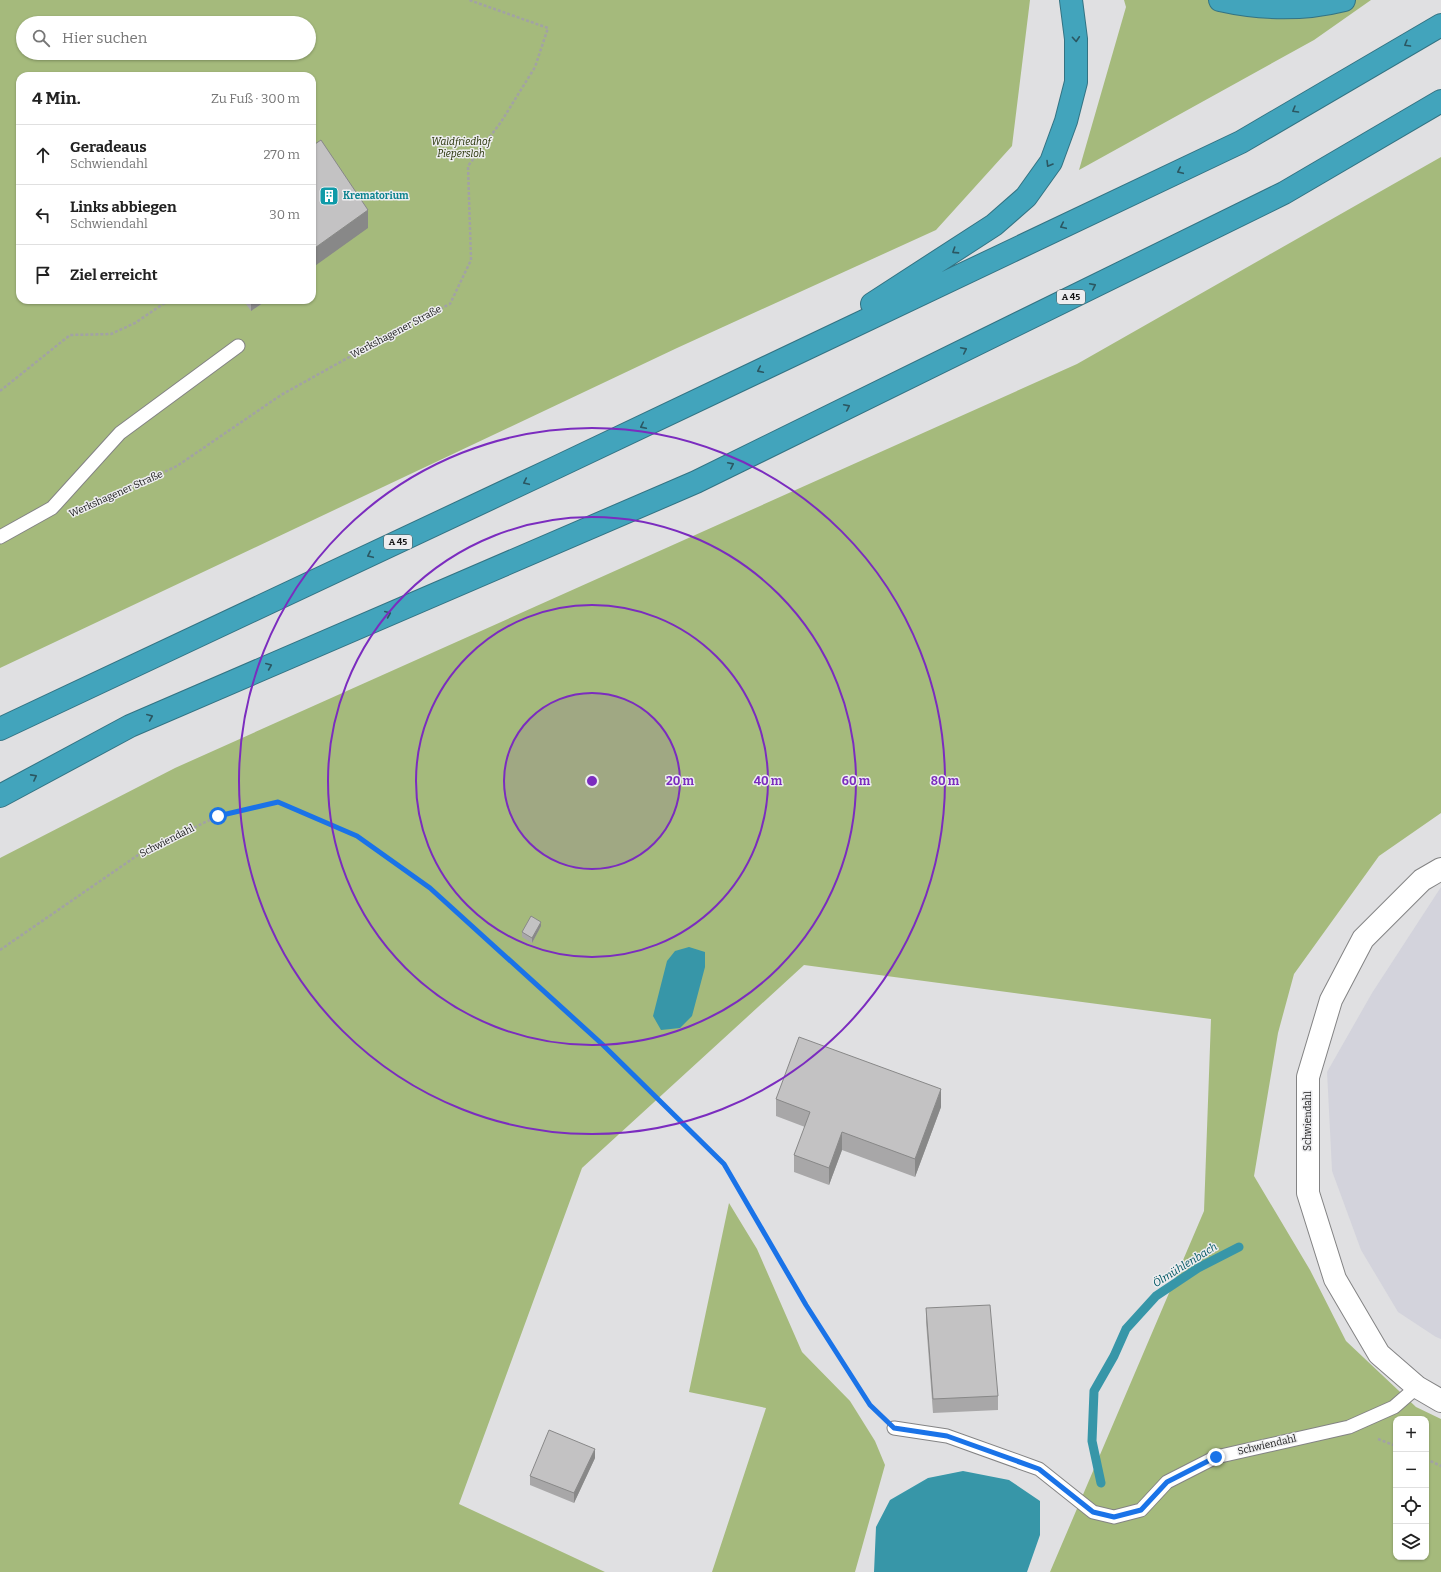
<!DOCTYPE html>
<html lang="de">
<meta charset="utf-8">
<style>
body{margin:0;font-family:Bitter,serif;background:#f2f2f2;color:#222}
.controls{position:absolute;right:12px;bottom:12px;display:grid;overflow:hidden;border-radius:8px;box-shadow:0 1px 3px #0004}
.controls button{width:36px;height:36px;display:grid;place-items:center;padding:0;border:0;border-bottom:1px solid #e0e0e0;background:#fff;color:#222;font:20px sans-serif}
.stop{position:absolute;width:12px;height:12px;margin:-9px;border:3px solid #1a73e8;border-radius:50%;background:#fff}
.stop.end{background:#1a73e8;border-color:#fff;box-shadow:0 1px 4px #0008}
.list{margin:0;padding:0;list-style:none}
h2{display:flex;justify-content:space-between;align-items:center;height:52px;margin:0;padding:0 16px;font-size:17px}
h2 small{font-size:13px;font-weight:400;color:#767676}
.list li{display:grid;grid-template-columns:26px 1fr auto;gap:12px;align-items:center;box-sizing:border-box;height:60px;padding:0 16px;border-top:1px solid #e0e0e0}
.list b{display:block;font-size:15px;white-space:nowrap}
.list p{margin:0;font-size:13px;white-space:nowrap;color:#767676}
.list em{font-size:13px;font-style:normal;color:#767676}
.icon{flex:none;width:22px;height:22px;fill:none;stroke:currentColor;stroke-width:2;stroke-linecap:round;stroke-linejoin:round}
.map{position:relative;flex:none;width:1441px;height:1572px;overflow:hidden}
.search{position:absolute;background:#fff;box-shadow:0 1px 3px #0004;left:16px;top:16px;width:300px;height:44px;display:flex;align-items:center;gap:10px;box-sizing:border-box;padding:0 14px;border-radius:22px;color:#767676;font-size:15px}
.panel{position:absolute;background:#fff;box-shadow:0 1px 3px #0004;left:16px;top:72px;width:300px;height:232px;border-radius:12px}
.map>svg:first-child{display:block}
</style>
<div class="map">
<svg width="1441" height="1572" viewBox="0 0 1441 1572">
<rect width="100%" height="100%" fill="#e0e0e2"/>
<path fill="#d3d3dc" d="M 1441,887 L 1441,1339 L 1436,1337 L 1398,1312 L 1361,1250 L 1332,1171 L 1327,1072 L 1372,993 Z"/>
<path fill="#a5ba7c" fill-rule="evenodd" d="M 0,0 L 1030,0 L 1012,146 L 936,230 L 677,348 L 0,668 ZM 23,23 L 309,23 L 309,53 L 23,53 ZM 20,76 L 312,76 L 312,300 L 20,300 Z
M 1124,0 L 1371,0 L 1314,40 L 1079,170 L 1126,7 Z
M 1441,157 L 1441,813 L 1379,856 L 1294,974 L 1278,1033 L 1254,1176 L 1310,1270 L 1346,1341 L 1416,1407 L 1441,1419 L 1441,1572 L 1050,1572 L 1204,1211 L 1211,1019 L 804,965 L 582,1168 L 459,1504 L 605,1572 L 0,1572 L 0,858 L 175,768 L 1077,364 ZM 1396,1419 L 1426,1419 L 1426,1557 L 1396,1557 Z
M 729,1203 L 757,1249 L 802,1352 L 850,1401 L 875,1441 L 885,1465 L 855,1572 L 712,1572 L 766,1408 L 689,1392 Z"/>
<path fill="#3796a8" d="M 689,947 L 705,952 L 705,967 L 692,1016 L 680,1028 L 661,1030 L 653,1016 L 667,961 L 675,951 Z
M 963,1471 L 1009,1480 L 1040,1501 L 1040,1535 L 1027,1572 L 874,1572 L 876,1527 L 890,1500 L 928,1478 Z"/>
<g fill="none" stroke-linecap="round" stroke-linejoin="round">
<path stroke="#3796a8" stroke-width="9" d="M 1101,1483 L 1092,1441 L 1094,1391 L 1114,1356 L 1126,1329 L 1156,1296 L 1198,1268 L 1239,1247"/>
<defs>
<path id="service" d="M 0,537 L 52,508 L 120,433 L 238,346
M 894,1428 L 947,1436 L 1039,1469 L 1093,1512 L 1114,1517 L 1141,1510 L 1167,1482 L 1216,1457 L 1349,1427 L 1394,1407 L 1417,1387"/>
<path id="minor" d="M 1441,869 L 1422,880 L 1363,939 L 1331,1000 L 1308,1077 L 1308,1193 L 1335,1279 L 1379,1354 L 1417,1387 L 1441,1401"/>
<path id="motorway" d="M 1220,0 C 1260,9 1304,10 1344,0
M 872,304 L 994,225 L 1026,197 L 1051,162 L 1066,121 L 1076,82 L 1076,39 L 1071,0
M 0,729 L 557,467 L 1241,142 L 1441,25
M 0,796 L 130,726 L 696,482 L 1284,193 L 1441,101"/>
</defs>
<use href="#service" stroke="#838384" stroke-width="15"/>
<use href="#minor" stroke="#838384" stroke-width="24"/>
<use href="#motorway" stroke="#337383" stroke-width="24"/>
<path stroke="#a2a2a4" stroke-width="2.5" stroke-dasharray="3 2" stroke-linecap="butt" d="M 0,391 L 70,335 L 111,334 L 135,323 L 169,300
M 79,512 L 177,466 L 281,395 L 407,325 L 450,304 L 471,260 L 468,166 L 501,122 L 535,67 L 548,28 L 469,0
M 0,950 L 138,855 L 218,816 L 278,802 L 357,836 L 429,888 L 602,1044 L 724,1164 L 806,1305 L 870,1405 L 879,1414
M 1378,1439 L 1396,1446
M 1426,1459 L 1441,1466"/>
<use href="#service" stroke="#fff" stroke-width="13"/>
<use href="#minor" stroke="#fff" stroke-width="22"/>
<use href="#motorway" stroke="#42a4bc" stroke-width="22"/>
</g>
<path fill="#a8a7a8" d="M 243,300 L 267,300 L 251,311 Z
M 541,926 L 532,943 L 522,937 L 522,932 Z
M 776,1099 L 941,1107 L 915,1177 L 842,1150 L 829,1185 L 794,1172 L 794,1155 L 805,1127 L 776,1116 Z
M 926,1308 L 998,1396 L 998,1410 L 933,1413 L 926,1322 Z
M 595,1458 L 574,1503 L 530,1485 L 530,1476 Z"/>
<path fill="#888" d="M 368,210 L 368,228 L 312,268 L 312,250 Z
M 251,300 L 267,300 L 251,311 Z
M 541,922 L 541,926 L 532,943 L 532,938 Z
M 941,1089 L 941,1107 L 915,1177 L 915,1159 Z
M 842,1132 L 842,1150 L 829,1185 L 829,1168 Z
M 595,1449 L 595,1458 L 574,1503 L 574,1493 Z"/>
<path fill="#c3c2c3" stroke="#888" d="M 321,140 L 368,210 L 312,250 L 312,146 Z
M 531,916 L 541,922 L 532,938 L 522,932 Z
M 799,1037 L 941,1089 L 915,1159 L 842,1132 L 829,1168 L 794,1155 L 810,1112 L 776,1099 Z
M 990,1305 L 998,1396 L 933,1399 L 926,1308 Z
M 549,1430 L 595,1449 L 574,1493 L 530,1476 Z"/>
<defs><path id="oneway-chevron" d="M-2-3.5L2.5 0L-2 3.5" fill="none" stroke-width="1.6" stroke-linecap="round" stroke-linejoin="round"/></defs>
<g stroke="#2b5762">
<use href="#oneway-chevron" transform="translate(1076 39) rotate(86)"/>
<use href="#oneway-chevron" transform="translate(1407 44) rotate(150)"/>
<use href="#oneway-chevron" transform="translate(1295 110) rotate(150)"/>
<use href="#oneway-chevron" transform="translate(1049 164) rotate(121)"/>
<use href="#oneway-chevron" transform="translate(1180 171) rotate(155)"/>
<use href="#oneway-chevron" transform="translate(1063 226) rotate(155)"/>
<use href="#oneway-chevron" transform="translate(955 251) rotate(147)"/>
<use href="#oneway-chevron" transform="translate(1093 286) rotate(-26)"/>
<use href="#oneway-chevron" transform="translate(964 350) rotate(-26)"/>
<use href="#oneway-chevron" transform="translate(760 370) rotate(154)"/>
<use href="#oneway-chevron" transform="translate(847 407) rotate(-26)"/>
<use href="#oneway-chevron" transform="translate(643 426) rotate(154)"/>
<use href="#oneway-chevron" transform="translate(731 465) rotate(-26)"/>
<use href="#oneway-chevron" transform="translate(526 482) rotate(155)"/>
<use href="#oneway-chevron" transform="translate(370 555) rotate(155)"/>
<use href="#oneway-chevron" transform="translate(388 614) rotate(-23)"/>
<use href="#oneway-chevron" transform="translate(269 666) rotate(-23)"/>
<use href="#oneway-chevron" transform="translate(150 717) rotate(-23)"/>
<use href="#oneway-chevron" transform="translate(34 777) rotate(-28)"/>
</g>
<g fill="none" stroke-linecap="round" stroke-linejoin="round">
<path stroke="#1a73e8" stroke-width="5" d="M 218,816 L 278,802 L 357,836 L 430,888 L 602,1044 L 724,1164 L 806,1305 L 870,1405 L 894,1428 L 947,1436 L 1039,1469 L 1093,1512 L 1114,1517 L 1141,1510 L 1167,1482 L 1216,1457"/>
</g>
<circle cx="592" cy="781" r="88" fill="#7b2cbf" fill-opacity=".12"/>
<g fill="none" stroke="#7b2cbf" stroke-width="2">
<circle cx="592" cy="781" r="88"/>
<circle cx="592" cy="781" r="176"/>
<circle cx="592" cy="781" r="264"/>
<circle cx="592" cy="781" r="353"/>
</g>
<defs>
<symbol id="building-square" viewBox="-11 -11 22 22"><rect x="-9" y="-9" width="18" height="18" rx="4" fill="#0f9aa8" stroke="#ededef"/><path d="M-4-6H4V6H1V3H-1V6H-4ZM-2.5-4.3h1.7v1.8h-1.7ZM.8-4.3h1.7v1.8H.8ZM-2.5-1h1.7V.8h-1.7ZM.8-1h1.7V.8H.8Z" fill="#fff"/></symbol>
</defs>
<g fill-rule="evenodd">
<use href="#building-square" x="318" y="185" width="22" height="22"/>
</g>
<g text-anchor="middle" dominant-baseline="central" stroke-width="3" stroke-linejoin="round" paint-order="stroke">
<g fill="#ededef" stroke="#585858" stroke-width="1">
<rect x="1057" y="290" width="28" height="14" rx="3"/>
<rect x="384" y="535" width="28" height="14" rx="3"/>
</g>
<g font-size="9" font-weight="bold" fill="#181818">
<text x="1071" y="297">A 45</text>
<text x="398" y="542">A 45</text>
</g>
<g font-size="10" font-style="italic" fill="#222e00" stroke="#ededef">
<text x="461" y="142">Waldfriedhof<tspan x="461" dy="12">Piepersloh</tspan></text>
</g>
<g font-size="10" font-weight="bold" fill="#0d838f" stroke="#ededef" text-anchor="start">
<text x="343" y="196">Krematorium</text>
</g>
<g font-size="10" fill="#181818" stroke="#ededef">
<text transform="translate(396 332) rotate(-28)">Werkshagener Straße</text>
<text transform="translate(116 494) rotate(-24)">Werkshagener Straße</text>
<text transform="translate(167 841) rotate(-27)">Schwiendahl</text>
<text transform="translate(1308 1121) rotate(-90)">Schwiendahl</text>
<text transform="translate(1267 1445) rotate(-13)">Schwiendahl</text>
</g>
<g font-size="11" font-style="italic" fill="#025764" stroke="#ededef">
<text transform="translate(1185 1265) rotate(-32)">Ölmühlenbach</text>
</g>
</g>
<circle cx="592" cy="781" r="6" fill="#7b2cbf" stroke="#ededef" stroke-width="2"/>
<g font-size="12" text-anchor="middle" font-weight="bold" fill="#7b2cbf" stroke="#ededef" stroke-width="3" stroke-linejoin="round" paint-order="stroke">
<text x="680" y="785">20 m</text>
<text x="768" y="785">40 m</text>
<text x="856" y="785">60 m</text>
<text x="945" y="785">80 m</text>
</g>
</svg>
<div class="controls">
<button>+</button>
<button>−</button>
<button><svg class="icon" aria-label="locate" viewBox="0 0 24 24"><circle cx="12" cy="12" r="6"/><path d="M12 2v4M12 18v4M2 12h4M18 12h4"/></svg></button>
<button><svg class="icon" aria-label="layers" viewBox="0 0 24 24"><path d="M12 4l9 5-9 5-9-5zM3 14l9 5 9-5"/></svg></button>
</div>
<div class="stop" style="left:218px;top:816px"></div>
<div class="stop end" style="left:1216px;top:1457px"></div>
<div class="search"><svg class="icon" aria-label="search" viewBox="0 0 24 24"><circle cx="10" cy="10" r="6"/><path d="M15 15l6 6"/></svg>Hier suchen</div>
<section class="panel">
<h2>4 Min.<small>Zu Fuß · 300 m</small></h2>
<ul class="list">
<li><svg class="icon" aria-label="ahead" viewBox="0 0 24 24"><path d="M12 20V5M6 11l6-6 6 6"/></svg><div><b>Geradeaus</b><p>Schwiendahl</p></div><em>270 m</em></li>
<li><svg class="icon" aria-label="left" viewBox="0 0 24 24"><path d="M17 20v-9H6M10 6l-5 5 5 5"/></svg><div><b>Links abbiegen</b><p>Schwiendahl</p></div><em>30 m</em></li>
<li><svg class="icon" aria-label="arrive" viewBox="0 0 24 24"><path d="M6 21V4h12l-3 4 3 4H6"/></svg><div><b>Ziel erreicht</b></div></li>
</ul>
</section>
</div>
